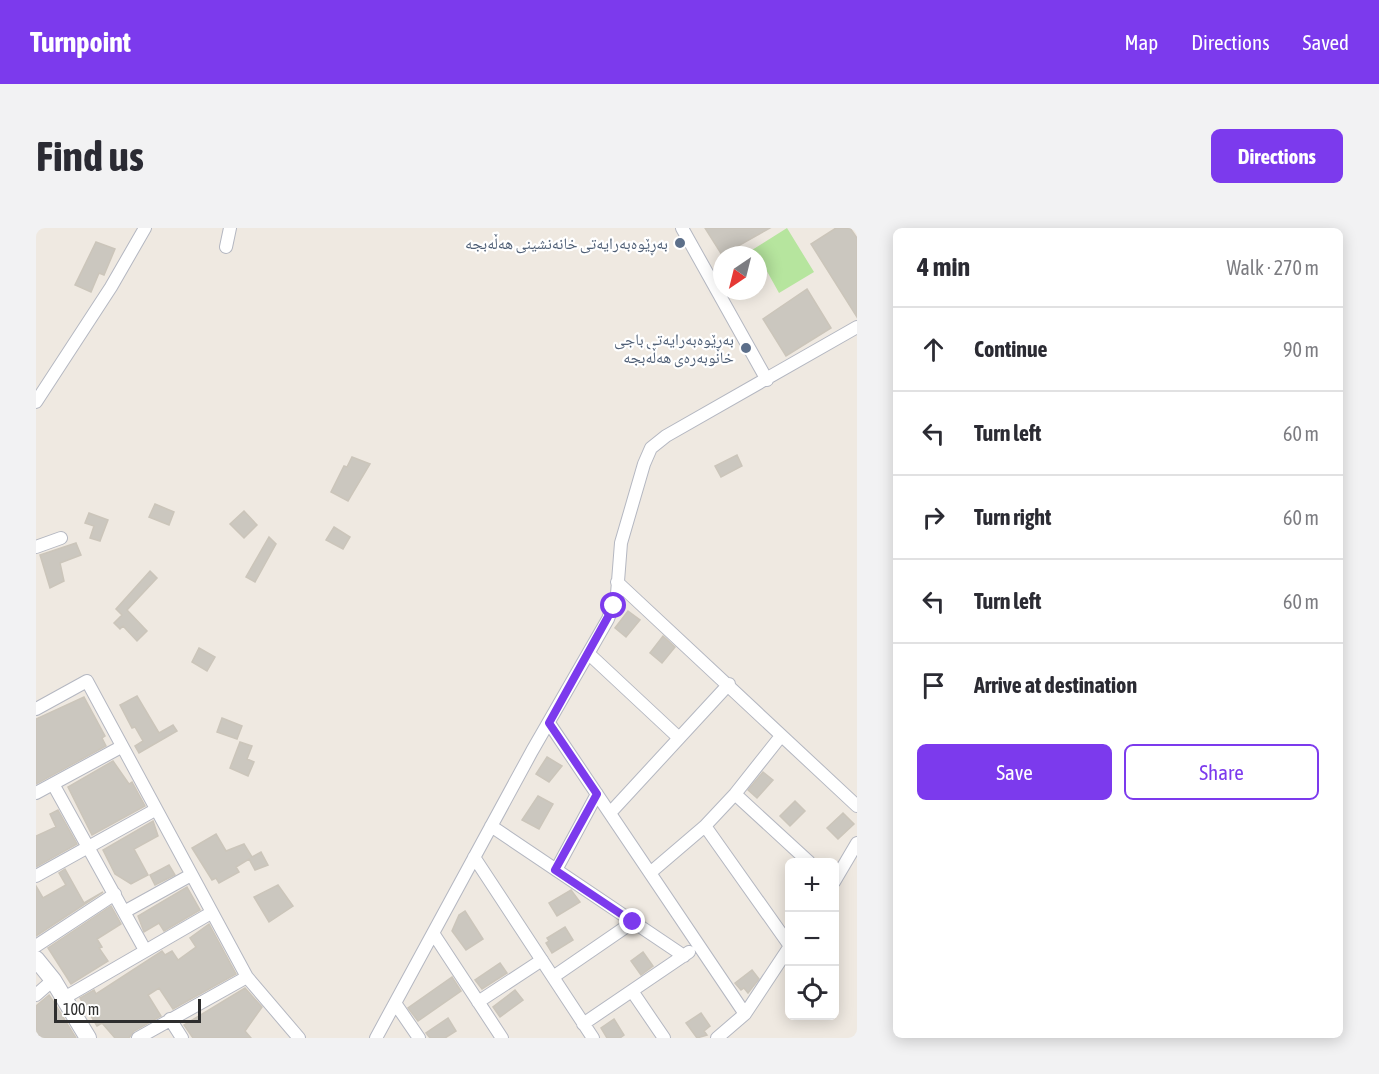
<!DOCTYPE html>
<meta charset="utf-8">
<style>
body{margin:0;font-family:"Asap Condensed","Noto Naskh Arabic",sans-serif;background:#f2f2f3;color:#2b2b33}
.controls{position:absolute;right:18px;bottom:18px;display:grid;overflow:hidden;border-radius:9px;box-shadow:0 3px 15px #0003}
.controls button{width:54px;height:54px;display:grid;place-items:center;padding:0;border:0;border-bottom:2px solid #e1e1e2;background:#fff;color:#2b2b33;font:30px sans-serif}
.compass{position:absolute;left:677px;top:18px;width:54px;height:54px;border-radius:50%;background:#fff;box-shadow:0 3px 15px #0003;rotate:215deg}
.scale{position:absolute;left:18px;bottom:15px;width:147px;box-sizing:border-box;padding-left:6px;border:3px solid #2e2e2e;border-top:0;font-size:16px;line-height:21px;white-space:nowrap;color:#2e2e2e;-webkit-text-stroke:4px #fff;paint-order:stroke}
.stop{position:absolute;width:18px;height:18px;margin:-14px;border:4px solid #7c3aed;border-radius:50%;background:#fff}
.stop.end{background:#7c3aed;border-color:#fff;box-shadow:0 2px 6px #0008}
.list{margin:0;padding:0;list-style:none}
h2{display:flex;justify-content:space-between;align-items:center;height:78px;margin:0;padding:0 24px;font-size:26px}
h2 small{font-size:20px;font-weight:400;color:#7c7c81}
.list li{display:grid;grid-template-columns:39px 1fr auto;gap:18px;align-items:center;box-sizing:border-box;height:84px;padding:0 24px;border-top:2px solid #e1e1e2}
.list b{display:block;font-size:22px;white-space:nowrap}
.list em{font-size:20px;font-style:normal;color:#7c7c81}
.actions{display:flex;gap:12px;padding:18px 24px}
.actions a{flex:1;padding:14px 0;border:2px solid #7c3aed;border-radius:9px;text-align:center;font-size:21px;color:#7c3aed}
.actions .main{background:#7c3aed;color:#fff}
.icon{flex:none;width:33px;height:33px;fill:none;stroke:currentColor;stroke-width:2;stroke-linecap:round;stroke-linejoin:round}
.map{position:relative;flex:none;width:821px;height:810px;overflow:hidden;border-radius:9px}
header{display:flex;align-items:center;gap:36px;box-sizing:border-box;height:84px;padding:0 30px;background:#7c3aed;color:#fff}
header strong{font-size:28px}
nav{display:flex;gap:33px;margin-inline-start:auto;font-size:21px}
.intro{display:flex;align-items:center;justify-content:space-between;box-sizing:border-box;height:144px;padding:0 36px}
h1{margin:0;font-size:42px}
.button{padding:15px 27px;border-radius:9px;background:#7c3aed;color:#fff;font-size:21px;font-weight:700}
main{display:flex;gap:36px;padding:0 36px}
aside{flex:1;background:#fff;border-radius:9px;box-shadow:0 3px 15px #0003}
.map>svg:first-child{display:block}
</style>
<header>
<strong>Turnpoint</strong>
<nav><a>Map</a><a>Directions</a><a>Saved</a></nav>
</header>
<div class="intro"><h1>Find us</h1><a class="button">Directions</a></div>
<main>
<div class="map">
<svg width="821" height="810" viewBox="0 0 821 810">
<rect width="100%" height="100%" fill="#efe9e1"/>
<path fill="#b6e59e" d="M 751,0 L 778,44 L 743,65 L 722,27 L 716,22 Z"/>
<path fill="#cbc7bf" stroke="#cbc5ba" stroke-width="1.5" d="M 669,0 L 734,0 L 686,27 Z
M 800,0 L 814,0 L 821,10 L 821,89 L 775,16 Z
M 60,14 L 79,21 L 68,47 L 63,45 L 55,64 L 39,57 Z
M 771,61 L 795,100 L 750,128 L 727,91 Z
M 701,227 L 706,238 L 685,249 L 679,238 Z
M 316,229 L 334,236 L 312,273 L 295,264 L 308,238 L 311,239 Z
M 119,276 L 138,284 L 133,297 L 113,289 Z
M 208,283 L 221,297 L 208,310 L 194,296 Z
M 53,285 L 72,292 L 64,313 L 54,310 L 58,298 L 49,295 Z
M 298,299 L 314,309 L 307,321 L 290,312 Z
M 233,309 L 240,316 L 219,354 L 210,349 Z
M 40,315 L 45,327 L 24,335 L 28,353 L 14,360 L 4,327 Z
M 114,343 L 121,350 L 91,382 L 111,403 L 101,413 L 87,398 L 84,401 L 78,395 L 86,387 L 80,381 Z
M 592,383 L 604,392 L 590,409 L 579,400 Z
M 627,408 L 639,419 L 626,435 L 614,425 Z
M 163,420 L 179,429 L 171,443 L 156,434 Z
M 101,468 L 123,505 L 137,497 L 141,503 L 103,525 L 99,518 L 107,513 L 99,499 L 96,500 L 84,477 Z
M 48,469 L 69,508 L 66,510 L 70,518 L 0,556 L 0,491 Z
M 186,490 L 206,498 L 201,511 L 181,504 Z
M 204,514 L 216,518 L 211,531 L 218,534 L 212,548 L 194,540 Z
M 511,529 L 526,538 L 513,554 L 500,546 Z
M 77,533 L 93,556 L 96,554 L 109,578 L 56,607 L 32,559 Z
M 727,544 L 737,552 L 721,570 L 712,562 Z
M 502,568 L 517,576 L 503,601 L 486,592 Z
M 759,573 L 769,583 L 754,598 L 744,588 Z
M 22,582 L 41,616 L 0,639 L 0,608 L 20,599 L 14,586 Z
M 807,585 L 818,596 L 802,611 L 791,600 Z
M 117,593 L 122,608 L 98,621 L 112,647 L 95,656 L 79,646 L 67,622 Z
M 180,606 L 190,623 L 208,616 L 216,629 L 225,624 L 232,637 L 219,642 L 213,631 L 200,639 L 203,644 L 183,655 L 180,650 L 176,652 L 156,620 Z
M 133,637 L 139,647 L 119,657 L 114,647 Z
M 29,641 L 48,675 L 67,664 L 0,708 L 0,658 L 7,670 L 30,657 L 23,645 Z
M 242,657 L 257,678 L 233,694 L 218,669 Z
M 151,659 L 164,682 L 128,703 L 123,695 L 108,704 L 102,688 Z
M 535,662 L 544,674 L 521,688 L 513,675 Z
M 75,678 L 85,696 L 61,711 L 66,719 L 63,720 L 72,733 L 35,756 L 12,720 Z
M 429,683 L 447,711 L 430,722 L 416,703 L 423,687 Z
M 173,696 L 200,746 L 137,781 L 123,760 L 112,767 L 125,788 L 98,803 L 93,810 L 79,810 L 66,795 L 61,798 L 44,770 L 58,762 L 60,766 L 126,723 L 129,727 L 136,723 L 142,732 L 160,719 L 154,710 Z
M 529,699 L 537,712 L 516,725 L 510,715 L 513,713 L 511,710 Z
M 607,724 L 617,738 L 605,747 L 595,733 Z
M 464,735 L 471,745 L 446,761 L 439,752 Z
M 716,742 L 723,751 L 712,765 L 708,760 L 705,762 L 699,755 Z
M 416,749 L 425,763 L 382,793 L 372,780 Z
M 209,760 L 226,779 L 209,803 L 215,810 L 157,810 L 148,797 Z
M 479,762 L 487,772 L 464,789 L 457,779 Z
M 13,767 L 17,773 L 40,810 L 0,810 L 0,778 Z
M 665,785 L 674,798 L 668,803 L 671,807 L 661,810 L 650,795 Z
M 412,790 L 420,803 L 409,810 L 394,810 L 390,805 Z
M 578,791 L 588,807 L 584,810 L 571,810 L 565,800 Z"/>
<g fill="none" stroke-linecap="round" stroke-linejoin="round">
<defs>
<path id="street" d="M 646,0 L 731,152
M 190,19 L 194,0
M 0,174 L 75,59 L 109,0
M 0,319 L 25,310
M 581,354 L 821,578
M 553,426 L 643,510
M 0,481 L 51,453 L 211,749 L 263,810
M 513,495 L 709,786
M 17,556 L 109,722
M 0,565 L 85,519
M 699,566 L 773,634
M 574,585 L 693,456
M 455,598 L 648,728
M 669,598 L 754,718
M 438,629 L 557,810
M 520,642 L 561,566
M 614,645 L 669,598 L 699,566 L 745,508
M 0,648 L 119,582
M 798,654 L 821,615
M 88,684 L 155,647
M 397,705 L 466,810
M 0,718 L 79,666
M 517,749 L 597,694
M 596,763 L 628,810
M 0,767 L 17,752
M 28,770 L 175,685
M 442,774 L 506,732
M 359,775 L 383,810
M 134,791 L 146,810
M 547,796 L 653,724
M 102,810 L 211,749
M 340,810 L 496,523 L 572,391 L 581,366 L 585,315 L 608,236 L 615,220 L 630,208 L 821,99
M 681,810 L 709,786 L 754,718"/>
<path id="secondary" d="M 0,731 L 17,752 L 52,810"/>
</defs>
<use href="#street" stroke="#b4b7c1" stroke-width="14"/>
<use href="#secondary" stroke="#b4b7c1" stroke-width="18"/>
<use href="#street" stroke="#fff" stroke-width="12"/>
<use href="#secondary" stroke="#fff" stroke-width="16"/>
</g>
<g fill="none" stroke-linecap="round" stroke-linejoin="round">
<path stroke="#7c3aed" stroke-width="8" d="M 578,378 L 513,495 L 561,566 L 519,642 L 597,694"/>
</g>
<g fill="#5c6f8a" stroke="#fff" stroke-width="2">
<circle cx="644" cy="15" r="6"/>
<circle cx="710" cy="120" r="6"/>
</g>
<g text-anchor="middle" dominant-baseline="central" stroke-width="4.5" stroke-linejoin="round" paint-order="stroke">
<g font-size="16" fill="#4e5e75" stroke="#fff" text-anchor="end">
<text x="632" y="15">بەڕێوەبەرایەتی خانەنشینی هەڵەبجە</text>
<text x="698" y="111">بەڕێوەبەرایەتی باجی<tspan x="698" dy="18">خانوبەرەی هەڵەبجە</tspan></text>
</g>
</g>
</svg>
<div class="controls">
<button>+</button>
<button>−</button>
<button><svg class="icon" aria-label="locate" viewBox="0 0 24 24"><circle cx="12" cy="12" r="6"/><path d="M12 2v4M12 18v4M2 12h4M18 12h4"/></svg></button>
</div>
<svg class="compass" viewBox="-18 -18 36 36"><path d="M0-13l5 13h-10z" fill="#e53935"/><path d="M0 13l5-13h-10z" fill="#7c7c81"/></svg>
<div class="scale">100 m</div>
<div class="stop" style="left:578px;top:378px"></div>
<div class="stop end" style="left:597px;top:694px"></div>
</div>
<aside>
<h2>4 min<small>Walk · 270 m</small></h2>
<ul class="list">
<li><svg class="icon" aria-label="ahead" viewBox="0 0 24 24"><path d="M12 20V5M6 11l6-6 6 6"/></svg><div><b>Continue</b></div><em>90 m</em></li>
<li><svg class="icon" aria-label="left" viewBox="0 0 24 24"><path d="M17 20v-9H6M10 6l-5 5 5 5"/></svg><div><b>Turn left</b></div><em>60 m</em></li>
<li><svg class="icon" aria-label="right" viewBox="0 0 24 24"><path d="M7 20v-9h11M14 6l5 5-5 5"/></svg><div><b>Turn right</b></div><em>60 m</em></li>
<li><svg class="icon" aria-label="left" viewBox="0 0 24 24"><path d="M17 20v-9H6M10 6l-5 5 5 5"/></svg><div><b>Turn left</b></div><em>60 m</em></li>
<li><svg class="icon" aria-label="arrive" viewBox="0 0 24 24"><path d="M6 21V4h12l-3 4 3 4H6"/></svg><div><b>Arrive at destination</b></div></li>
</ul>
<div class="actions"><a class="main">Save</a><a>Share</a></div>
</aside>
</main>
